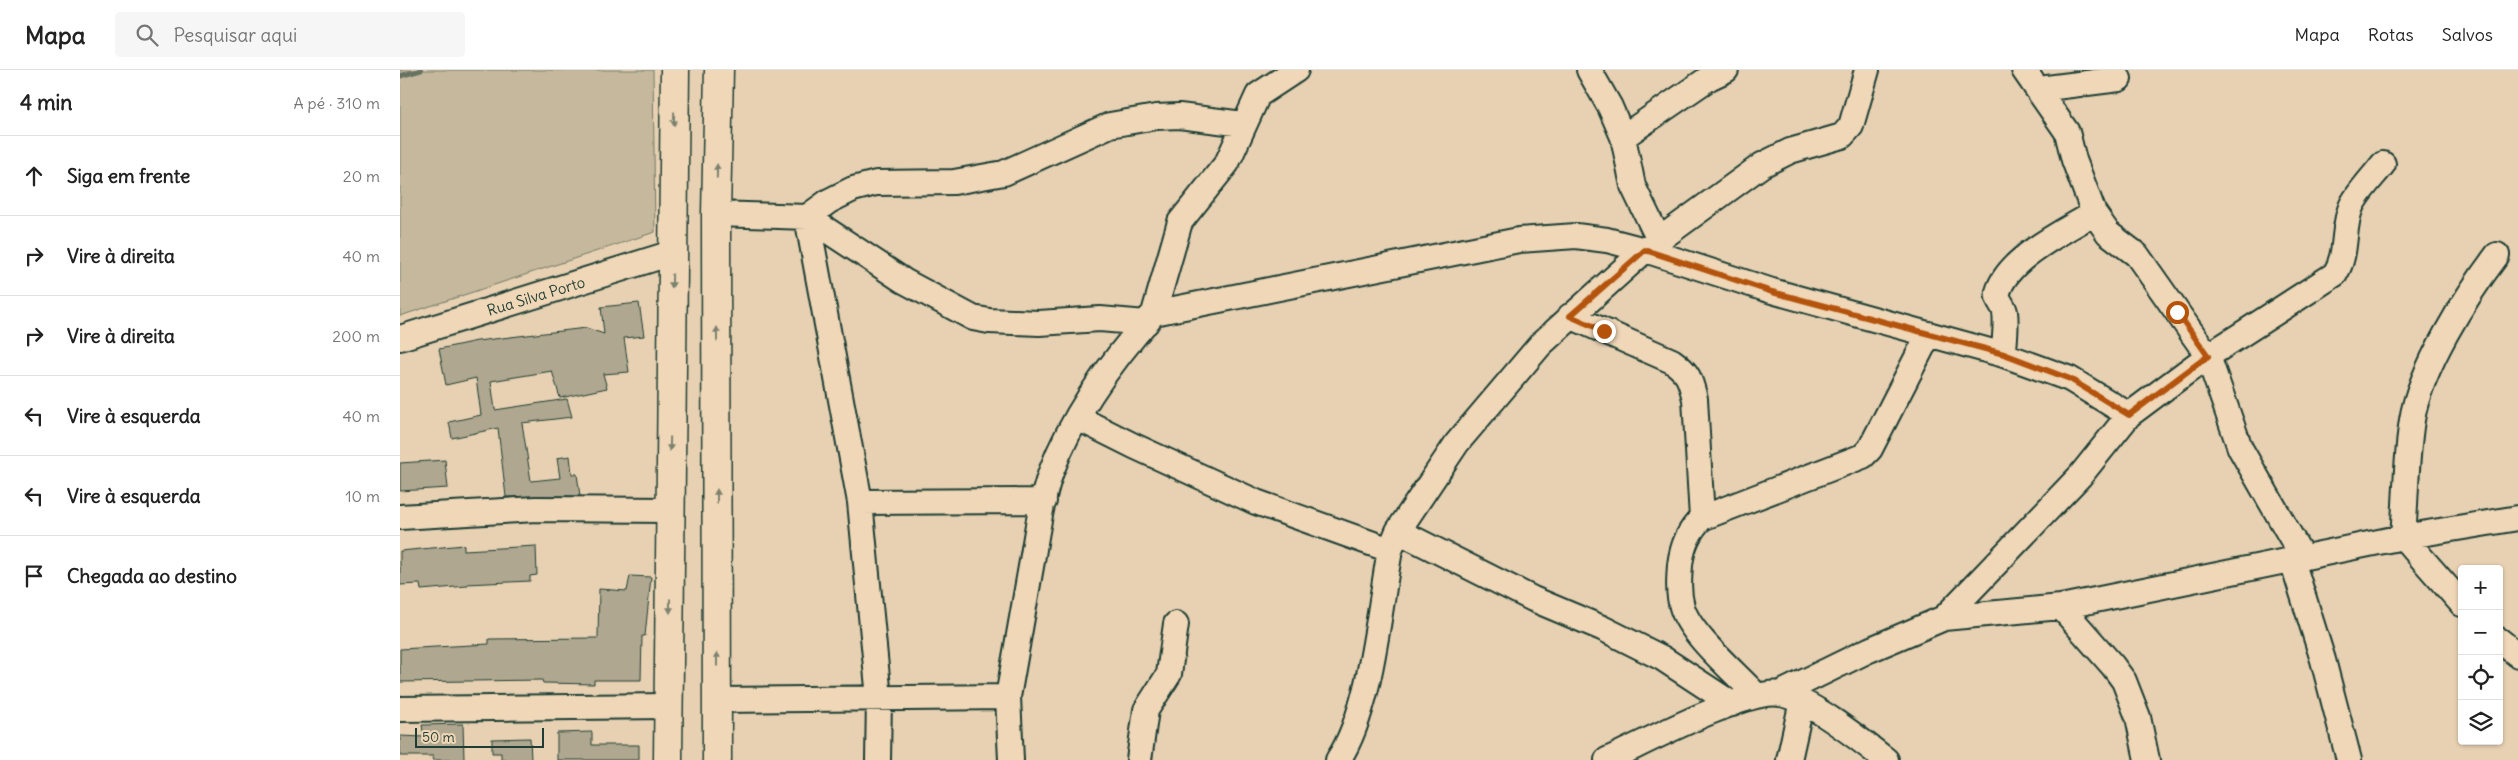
<!DOCTYPE html>
<html lang="pt">
<meta charset="utf-8">
<style>
body{margin:0;font-family:Delius,sans-serif;background:#f6f6f6;color:#222}
.controls{position:absolute;right:15px;bottom:15px;display:grid;overflow:hidden;border-radius:5px;box-shadow:0 1px 4px #0004}
.controls button{width:45px;height:45px;display:grid;place-items:center;padding:0;border:0;border-bottom:1px solid #e0e0e0;background:#fff;color:#222;font:25px sans-serif}
.scale{position:absolute;left:15px;bottom:12px;width:129px;box-sizing:border-box;padding-left:5px;border:2px solid #1f3d34;border-top:0;font-size:14px;line-height:18px;white-space:nowrap;color:#1f3d34;-webkit-text-stroke:4px #efd7b7;paint-order:stroke}
.stop{position:absolute;width:15px;height:15px;margin:-11px;border:4px solid #b45309;border-radius:50%;background:#fff}
.stop.end{background:#b45309;border-color:#fff;box-shadow:0 1px 5px #0008}
.list{margin:0;padding:0;list-style:none}
h2{display:flex;justify-content:space-between;align-items:center;height:65px;margin:0;padding:0 20px;font-size:21px}
h2 small{font-size:16px;font-weight:400;color:#767676}
.list li{display:grid;grid-template-columns:32px 1fr auto;gap:15px;align-items:center;box-sizing:border-box;height:80px;padding:0 20px;border-top:1px solid #e0e0e0}
.list b{display:block;font-size:19px;white-space:nowrap}
.list em{font-size:16px;font-style:normal;color:#767676}
.icon{flex:none;width:28px;height:28px;fill:none;stroke:currentColor;stroke-width:2;stroke-linecap:round;stroke-linejoin:round}
.map{position:relative;flex:none;width:2118px;height:690px;overflow:hidden}
header{display:flex;align-items:center;gap:30px;box-sizing:border-box;height:70px;padding:0 25px;background:#fff;border-bottom:1px solid #e0e0e0}
header strong{font-size:24px}
nav{display:flex;gap:28px;margin-inline-start:auto;font-size:18px}
.search{width:350px;height:45px;background:#f6f6f6;display:flex;align-items:center;gap:12px;box-sizing:border-box;padding:0 18px;border-radius:5px;color:#767676;font-size:19px}
main{display:flex}
aside{flex:1;background:#fff}
.map>svg:first-child{display:block}
</style>
<header>
<strong>Mapa</strong>
<div class="search"><svg class="icon" aria-label="search" viewBox="0 0 24 24"><circle cx="10" cy="10" r="6"/><path d="M15 15l6 6"/></svg>Pesquisar aqui</div>
<nav><a>Mapa</a><a>Rotas</a><a>Salvos</a></nav>
</header>
<main>
<aside>
<h2>4 min<small>A pé · 310 m</small></h2>
<ul class="list">
<li><svg class="icon" aria-label="ahead" viewBox="0 0 24 24"><path d="M12 20V5M6 11l6-6 6 6"/></svg><div><b>Siga em frente</b></div><em>20 m</em></li>
<li><svg class="icon" aria-label="right" viewBox="0 0 24 24"><path d="M7 20v-9h11M14 6l5 5-5 5"/></svg><div><b>Vire à direita</b></div><em>40 m</em></li>
<li><svg class="icon" aria-label="right" viewBox="0 0 24 24"><path d="M7 20v-9h11M14 6l5 5-5 5"/></svg><div><b>Vire à direita</b></div><em>200 m</em></li>
<li><svg class="icon" aria-label="left" viewBox="0 0 24 24"><path d="M17 20v-9H6M10 6l-5 5 5 5"/></svg><div><b>Vire à esquerda</b></div><em>40 m</em></li>
<li><svg class="icon" aria-label="left" viewBox="0 0 24 24"><path d="M17 20v-9H6M10 6l-5 5 5 5"/></svg><div><b>Vire à esquerda</b></div><em>10 m</em></li>
<li><svg class="icon" aria-label="arrive" viewBox="0 0 24 24"><path d="M6 21V4h12l-3 4 3 4H6"/></svg><div><b>Chegada ao destino</b></div></li>
</ul>
</aside>
<div class="map">
<svg width="2118" height="690" viewBox="0 0 2118 690">
<rect width="100%" height="100%" fill="#e7d1b2"/>
<filter id="ink" filterUnits="userSpaceOnUse"><feTurbulence type="fractalNoise" baseFrequency=".02" numOctaves="2"/><feDisplacementMap in="SourceGraphic" scale="10" xChannelSelector="R" yChannelSelector="G"/><feConvolveMatrix kernelMatrix="1 2 1 2 8 2 1 2 1" color-interpolation-filters="sRGB"/></filter>
<g filter="url(#ink)">
<path fill="#c6b89d" stroke="#727a68" d="M 0,0 L 253,0 L 255,162 L 0,246 Z"/>
<g fill="none" stroke-linecap="round" stroke-linejoin="round">
<path stroke="#687262" stroke-width="5" d="M 0,6 L 21,0"/>
</g>
<path fill="#afa78f" stroke="#1f3d34" d="M 239,233 L 244,266 L 224,268 L 229,302 L 203,304 L 207,318 L 160,328 L 152,301 L 91,311 L 95,340 L 167,329 L 172,347 L 122,353 L 131,411 L 160,408 L 157,388 L 170,386 L 172,404 L 177,404 L 180,426 L 106,427 L 98,358 L 52,368 L 49,352 L 81,345 L 76,308 L 46,315 L 39,279 L 77,271 L 186,258 L 204,264 L 201,237 Z
M 45,390 L 48,418 L 0,421 L 0,393 Z
M 64,475 L 64,480 L 136,476 L 137,505 L 130,506 L 130,511 L 67,514 L 67,516 L 21,520 L 20,514 L 0,515 L 0,481 Z
M 230,506 L 251,507 L 245,566 L 242,566 L 241,610 L 194,610 L 194,614 L 143,613 L 142,610 L 0,612 L 0,579 L 89,574 L 89,569 L 198,568 L 199,519 L 227,521 Z
M 63,654 L 64,690 L 33,690 L 33,686 L 0,686 L 0,666 L 24,667 L 22,655 Z
M 192,662 L 192,675 L 239,675 L 239,690 L 157,690 L 157,663 Z
M 130,668 L 131,690 L 101,690 L 101,683 L 92,683 L 92,669 Z"/>
<g fill="none" stroke-linecap="round" stroke-linejoin="round">
<defs>
<path id="minor" d="M 1189,0 L 1210,37 L 1223,67 L 1233,116 L 1259,170
M 1624,0 L 1667,62 L 1674,90 L 1694,143 L 1708,163 L 1737,185 L 1808,286 L 1840,378 L 1903,488
M 1639,19 L 1719,9
M 1223,67 L 1309,8 L 1326,0
M 316,144 L 407,147 L 460,432 L 479,628 L 478,690
M 754,243 L 780,152 L 827,93 L 858,25 L 896,0
M 1170,246 L 1272,291 C 1289,303 1290,309 1295,329 L 1302,448
M 746,253 L 700,249 L 639,253 L 589,251 L 573,248 L 504,211 L 407,147 L 429,131 L 453,119 L 476,113 L 554,112 L 604,103 L 710,55 L 756,47 L 779,46 L 843,54
M 0,268 L 272,183
M 1604,285 C 1604,271 1607,256 1605,242 C 1604,235 1596,230 1598,222 C 1608,187 1666,161 1694,143
M 678,348 L 734,376 L 856,432 L 990,480
M 460,432 L 644,431
M 0,447 L 136,439 L 270,440
M 998,461 L 1133,529 L 1202,558 L 1262,588 L 1332,634
M 1892,490 L 1923,590 L 1949,690
M 2062,534 L 2003,467 C 2006,429 2006,388 2012,350 C 2020,299 2066,226 2097,185
M 1661,537 L 1713,596 L 1724,611 L 1738,647 L 1747,690
M 1544,548 L 1680,406 L 1729,345 L 1808,286 L 1935,204 C 1948,184 1942,159 1951,137 C 1956,124 1974,106 1983,94
M 2099,570 L 2118,585
M 1379,624 L 1469,580 L 1544,548 L 1661,537 L 2003,467 L 2118,448
M 1356,625 C 1336,603 1290,565 1282,537 C 1278,523 1279,509 1280,495 C 1282,478 1289,460 1302,448 L 1463,386 L 1470,379 L 1529,264
M 608,627 C 616,582 624,537 632,491 C 637,462 641,430 651,402 C 673,343 713,289 754,243 L 1119,170 L 1176,166 L 1207,170 L 1245,180 L 1372,221 L 1604,285 L 1670,309 L 1729,345
M 318,630 L 608,627 L 611,690
M 0,639 L 269,636
M 739,690 L 746,640 L 769,604 L 776,554
M 938,690 C 971,641 979,540 990,480 L 998,461 L 1057,373 L 1141,274 L 1245,180 L 1362,95 L 1390,81 L 1442,66 L 1451,56 L 1467,0
M 1207,690 C 1242,674 1347,618 1380,624 C 1408,628 1462,671 1486,690
M 1389,690 L 1402,631"/>
<path id="major" d="M 268,690 L 275,0
M 317,690 L 316,144 L 319,0"/>
</defs>
<use href="#minor" stroke="#1f3d34" stroke-width="28"/>
<use href="#major" stroke="#1f3d34" stroke-width="31"/>
<use href="#minor" stroke="#efd7b7" stroke-width="24"/>
<use href="#major" stroke="#efd7b7" stroke-width="28"/>
</g>
<defs><path id="oneway-solid" d="M-6-.8H1V-3.2L6.5 0L1 3.2V.8H-6Z" transform="scale(1.25)"/></defs>
<g fill="#7d826f">
<use href="#oneway-solid" transform="translate(274 49) rotate(91)"/>
<use href="#oneway-solid" transform="translate(317 101) rotate(-89)"/>
<use href="#oneway-solid" transform="translate(272 211) rotate(91)"/>
<use href="#oneway-solid" transform="translate(317 264) rotate(-90)"/>
<use href="#oneway-solid" transform="translate(270 374) rotate(91)"/>
<use href="#oneway-solid" transform="translate(317 426) rotate(-90)"/>
<use href="#oneway-solid" transform="translate(270 536) rotate(90)"/>
<use href="#oneway-solid" transform="translate(317 589) rotate(-90)"/>
</g>
</g>
<g fill="none" stroke-linecap="round" stroke-linejoin="round" filter="url(#ink)">
<path stroke="#b45309" stroke-width="6" d="M 1204,261 L 1170,246 L 1245,180 L 1372,222 L 1604,284 L 1670,309 L 1729,345 L 1808,286 L 1777,242"/>
</g>
<g text-anchor="middle" dominant-baseline="central" stroke-width="5" stroke-linejoin="round" paint-order="stroke">
<g font-size="15" fill="#1f3d34" stroke="#efd7b7">
<text transform="translate(136 226) rotate(-17)">Rua Silva Porto</text>
</g>
</g>
</svg>
<div class="controls">
<button>+</button>
<button>−</button>
<button><svg class="icon" aria-label="locate" viewBox="0 0 24 24"><circle cx="12" cy="12" r="6"/><path d="M12 2v4M12 18v4M2 12h4M18 12h4"/></svg></button>
<button><svg class="icon" aria-label="layers" viewBox="0 0 24 24"><path d="M12 4l9 5-9 5-9-5zM3 14l9 5 9-5"/></svg></button>
</div>
<div class="scale">50 m</div>
<div class="stop" style="left:1777px;top:242px"></div>
<div class="stop end" style="left:1204px;top:261px"></div>
</div>
</main>
